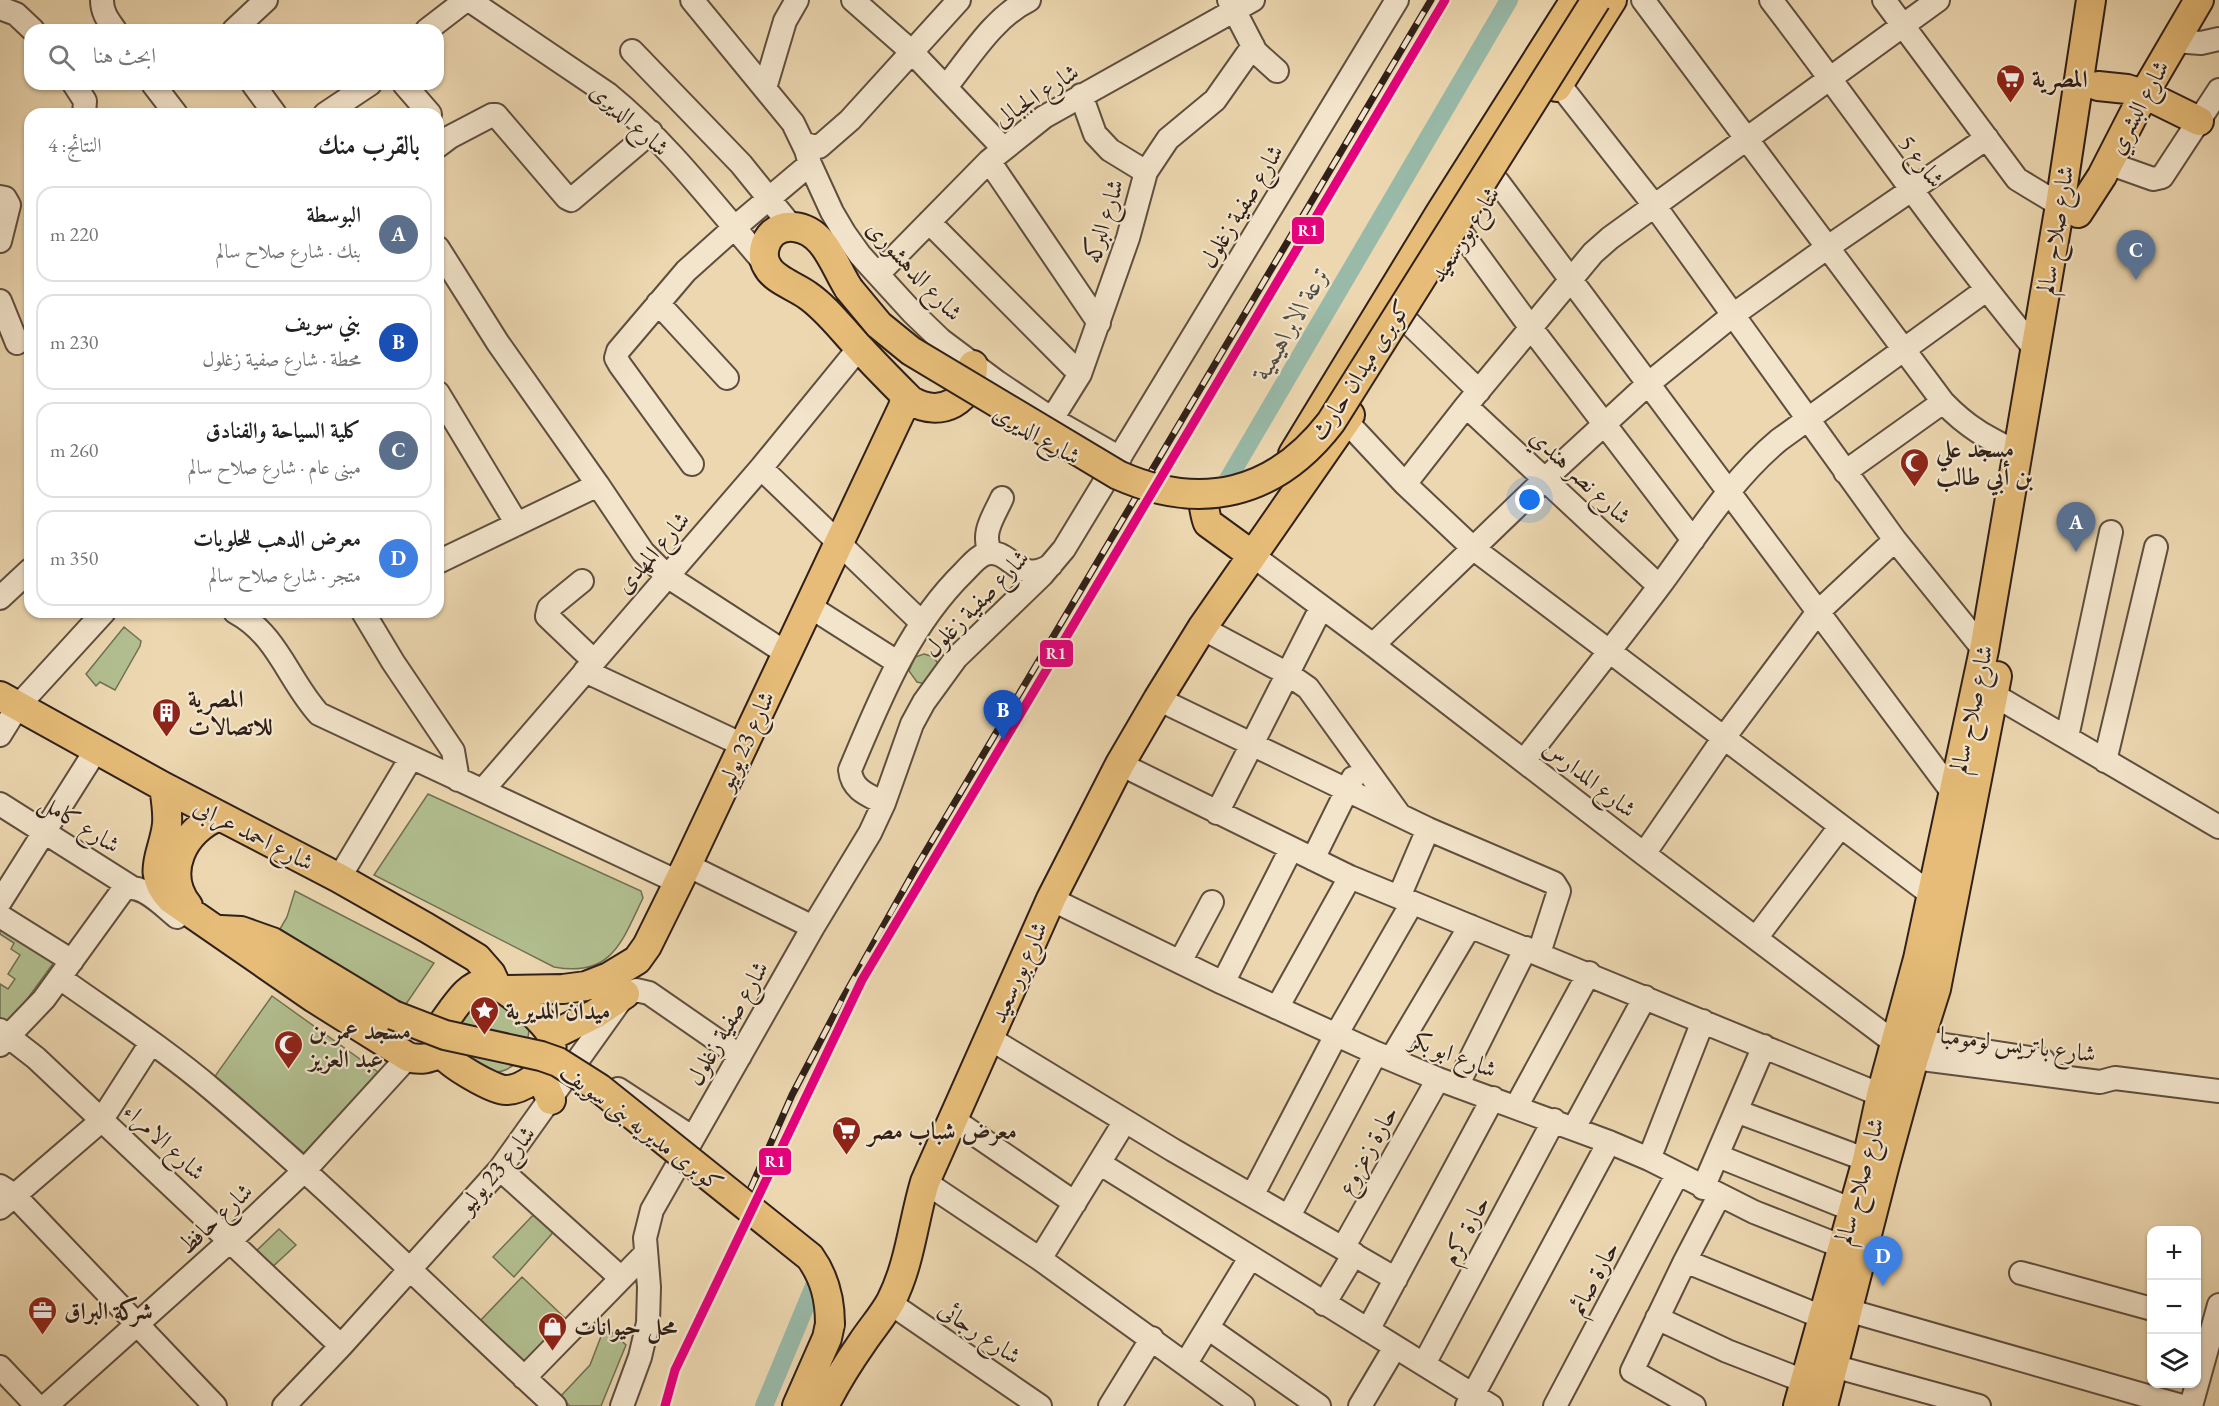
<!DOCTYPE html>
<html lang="ar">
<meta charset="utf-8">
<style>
body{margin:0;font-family:"EB Garamond",Amiri,serif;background:#f2f2f2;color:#222;direction:rtl}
.controls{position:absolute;right:18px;bottom:18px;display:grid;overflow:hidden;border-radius:12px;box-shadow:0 2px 4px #0004}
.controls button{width:54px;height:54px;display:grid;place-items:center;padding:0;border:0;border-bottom:2px solid #e0e0e0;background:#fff;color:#222;font:30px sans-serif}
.you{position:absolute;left:1530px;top:500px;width:21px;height:21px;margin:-15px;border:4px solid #fff;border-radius:50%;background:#1a73e8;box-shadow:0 0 0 9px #1a73e833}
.badge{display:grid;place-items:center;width:39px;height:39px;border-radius:50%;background:#8f2418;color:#fff;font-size:20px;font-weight:700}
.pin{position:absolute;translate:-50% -50px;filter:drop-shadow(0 2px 3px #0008)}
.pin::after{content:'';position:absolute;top:32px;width:21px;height:18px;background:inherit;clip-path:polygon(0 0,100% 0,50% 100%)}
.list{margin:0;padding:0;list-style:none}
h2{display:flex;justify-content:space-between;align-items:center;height:78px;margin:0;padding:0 24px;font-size:26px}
h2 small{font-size:20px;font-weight:400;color:#767676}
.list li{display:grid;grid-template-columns:39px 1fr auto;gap:18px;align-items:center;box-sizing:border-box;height:96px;margin:0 12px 12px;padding:0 12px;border:2px solid #e0e0e0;border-radius:18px}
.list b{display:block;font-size:22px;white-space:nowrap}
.list p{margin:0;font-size:20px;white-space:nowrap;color:#767676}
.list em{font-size:20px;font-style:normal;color:#767676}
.icon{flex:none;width:33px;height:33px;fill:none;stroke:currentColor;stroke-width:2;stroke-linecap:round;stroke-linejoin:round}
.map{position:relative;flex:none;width:2219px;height:1406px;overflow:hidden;direction:ltr}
.search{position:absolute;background:#fff;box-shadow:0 2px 4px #0004;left:24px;top:24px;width:420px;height:66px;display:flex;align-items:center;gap:15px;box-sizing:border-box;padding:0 21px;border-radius:18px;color:#767676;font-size:22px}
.panel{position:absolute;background:#fff;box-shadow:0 2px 4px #0004;left:24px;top:108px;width:420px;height:510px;border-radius:18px;direction:rtl}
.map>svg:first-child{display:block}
</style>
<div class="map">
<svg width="2219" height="1406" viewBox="0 0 2219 1406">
<rect width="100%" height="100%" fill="#ecd7b0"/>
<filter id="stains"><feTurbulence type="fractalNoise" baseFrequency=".00333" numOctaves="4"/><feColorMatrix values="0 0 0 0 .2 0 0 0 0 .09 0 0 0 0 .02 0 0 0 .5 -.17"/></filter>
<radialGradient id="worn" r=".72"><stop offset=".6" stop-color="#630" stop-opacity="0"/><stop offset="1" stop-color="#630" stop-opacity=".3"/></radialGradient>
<path fill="#b2bf90" stroke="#717054" stroke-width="1.5" d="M 124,627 L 141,641 L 140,646 L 115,690 L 100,682 L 96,686 L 86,674 Z
M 924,654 L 934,657 L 939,666 L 926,684 L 917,682 L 909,671 L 915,657 Z
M 428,794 L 641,891 L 643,898 C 622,941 612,978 554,967 L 374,875 Z
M 295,891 L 434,963 L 404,1007 L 280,929 L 287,917 Z
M 0,928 L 55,961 L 6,1028 L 0,1024 L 0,984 L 8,989 L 15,979 L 8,974 L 20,955 L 11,949 L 14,943 L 0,934 Z
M 493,994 L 529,1026 C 529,1045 520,1070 496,1072 C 486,1073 470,1062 460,1058 L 453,1022 L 468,1001 Z
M 272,996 L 378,1072 L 304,1153 L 213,1079 Z
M 538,1210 L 557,1228 L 514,1277 L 493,1257 Z
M 279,1229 L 296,1245 L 267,1272 L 251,1256 Z
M 522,1277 L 567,1320 L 526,1364 L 480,1321 Z
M 605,1326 L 626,1345 L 601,1406 L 570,1406 L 560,1397 L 590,1365 Z"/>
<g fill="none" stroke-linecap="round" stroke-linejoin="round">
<path stroke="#99baa9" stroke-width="18" d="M 1217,498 L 1509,0
M 764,1406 L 814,1286"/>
<defs>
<path id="minor" d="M 102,0 C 102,13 108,20 115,30
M 469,0 L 608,94 C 668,143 716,207 767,266
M 692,0 L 793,123 L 806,150 L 810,164 L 832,212 L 845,234 L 860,255 L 913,313 L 941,340 L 997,382 L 1052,419 L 1120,458
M 853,0 L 912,52 L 1003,148
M 1229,0 L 1256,52 L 1277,71
M 1643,0 L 1943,402 C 1968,428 1986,437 2018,453
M 1771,0 C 1860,116 1942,237 2035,349
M 1884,0 L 2017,179 L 2060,205
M 0,8 L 16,14 L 33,30
M 234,30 L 266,0
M 427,30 L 466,0
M 2174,41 L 2201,43 L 2219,39
M 632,51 L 741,164 L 791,226
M 74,84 L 85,101 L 84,114
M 153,84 L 176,114
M 253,84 L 275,114
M 404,84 L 430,114
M 1559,84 L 1654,205 L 1895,540 L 1984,650
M 946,87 C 970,57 994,17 1029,0
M 765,88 L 785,21 L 797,0
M 1081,95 L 1095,134 L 1110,150 L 1146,172
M 325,114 L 370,84
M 804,144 L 819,147 L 850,120 L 959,0
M 438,146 L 450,137 L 492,115 L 496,115 L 567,198 L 571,200 L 651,132
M 989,161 L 1099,323
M 2108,163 L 2153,179 L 2162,177 L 2219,90
M 1498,182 L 1953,793
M 0,197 L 5,198 L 9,205 L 0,241
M 929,222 L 1080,374
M 1463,235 L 1531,328 L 1693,540
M 438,248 L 498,343 L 598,485 L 643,552 L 667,576 L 786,653
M 878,274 L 989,161 L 1044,117 L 1253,0
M 0,301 L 17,343
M 658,303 L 727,378
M 1408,322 L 1479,391
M 438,393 L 517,524
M 1466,406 L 1659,586
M 1346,421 L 1405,484 L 1474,549 L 1932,895
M 1045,430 L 1080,374 L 1128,238 L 1146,172 L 1168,139 L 1215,100 L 1253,46
M 692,464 L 620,365 L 616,358 L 618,351 L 686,271 L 734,228 L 810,164
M 761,468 L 922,623
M 1845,472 L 1943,402
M 1405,484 L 1466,406 L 1593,253 L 1610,238 L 1938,0
M 991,553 C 980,534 994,516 1002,498
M 1252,555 L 1373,645 L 1644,854 L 1895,1043
M 438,562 L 598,485
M 582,581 L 549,608 L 547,616 L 594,661
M 0,598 L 30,570
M 809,606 L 897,662
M 235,612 C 278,635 288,680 319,714 L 678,882
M 363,612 L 393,662 L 453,751 L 458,780
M 1202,628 L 1288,674 L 1308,688 L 1399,814
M 1373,645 L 1545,479 L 1648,384 L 1733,315 L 1828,247 L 1987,138
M 585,671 L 743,745
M 1994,695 L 2219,827
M 1158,699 L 1428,829 L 1554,883 L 1559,891 L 1539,953
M 0,735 L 18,706 L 104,612
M 2067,737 L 2111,532
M 1524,761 C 1569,702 1616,644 1661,584 C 1698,534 1731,480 1779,440 L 1986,290
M 2105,761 L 2156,547
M 1120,764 L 1350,877 L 1881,1095
M 483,790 L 761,468 L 859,348
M 884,803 C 868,795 852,790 850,770 C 880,699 908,627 964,572 C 970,566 977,557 985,554 C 1010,546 1018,587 1051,565
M 0,804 L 131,887
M 1217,813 L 1321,608
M 1644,854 L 1723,739 L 1817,613 L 1895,540
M 1313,859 L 1353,778
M 687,865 L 813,927
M 339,878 L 411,758
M 1399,897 L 1428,829
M 1051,899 L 1223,983 L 1376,1053 L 1438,1079 L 1609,1142 L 1649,1159 L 1754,1212 L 1843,1247
M 0,902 L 96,750
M 0,916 L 72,961
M 1756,938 L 1840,827
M 1180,962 L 1212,902
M 60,978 C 112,1015 166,1050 214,1091 C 332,1191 441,1301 555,1406
M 1223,983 L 1291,849
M 1277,1008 L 1350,877
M 0,1030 L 36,1058 L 341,1346
M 989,1038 L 1173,1150 L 1396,1279
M 1919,1041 L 2043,1060
M 0,1045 L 44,999 L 123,890 C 141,881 163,906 177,917
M 1914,1058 L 2100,1082 L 2115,1078 L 2219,1091
M 1391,1059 L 1470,926
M 1457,1086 L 1526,948
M 618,1089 L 693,1138
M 1516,1107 L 1589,973
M 1736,1111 L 1867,1160
M 954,1120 L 1075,1203
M 1574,1128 L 1645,997
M 1718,1156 L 1853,1210
M 1649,1159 L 1703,1021
M 1099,1163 L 1491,1406
M 500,1169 L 621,1278
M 925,1182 L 1040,1259 L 1243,1406
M 0,1186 L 14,1195 L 215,1406
M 1703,1188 L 1764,1046
M 1253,1194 L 1336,1035 L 1412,903
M 0,1208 L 94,1127 L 108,1110 L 151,1043
M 1289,1216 L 1376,1053
M 1343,1248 L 1438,1079
M 1040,1259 L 1125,1121
M 1685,1261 L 1822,1317
M 2021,1273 L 2152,1309
M 890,1303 L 1040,1406
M 1324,1304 L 1354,1254
M 1847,1310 L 2182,1406
M 1657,1318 L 1727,1351 L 1804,1381
M 1208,1328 L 1319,1406
M 1368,1330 L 1493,1098
M 1186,1363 L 1250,1258
M 1424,1364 L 1554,1120
M 1833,1366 L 1979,1406
M 0,1367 L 37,1406
M 524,1378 L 646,1253
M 46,1406 L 231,1240 L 305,1170 L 408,1057
M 284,1406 L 341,1346 L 500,1169 L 625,994 L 636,990 L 649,993 L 740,1056
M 622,1406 L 640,1357 L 648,1323 L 649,1287 L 645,1238 L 652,1210 L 813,927 L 870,833 L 884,803 L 912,724 L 924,702 L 956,658 L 1042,575 L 1064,549 L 1397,0
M 1110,1406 L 1152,1338
M 1360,1406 L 1395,1347
M 1467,1406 L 1609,1142
M 1555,1406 L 1677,1175
M 1694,1406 L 1632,1371 L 1685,1261 L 1719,1196
M 2191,1406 L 2219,1305"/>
<path id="major" d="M 2098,86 L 2127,89 L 2144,94 L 2199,121
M 1557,87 L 1612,0
M 2078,213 L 2102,176 L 2144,94 L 2199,0
M 849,289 C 834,266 825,230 794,227 C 786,226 779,228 773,233 C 764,241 761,256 767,266 C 774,280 795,286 807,295 C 826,308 840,327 856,344 C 873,363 892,382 910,400 C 940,419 974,401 973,365
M 1293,454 L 1440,213 L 1575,0
M 1200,494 C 1205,504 1204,514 1208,523 L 1252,555
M 0,696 L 164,787 L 339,878 L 427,928 L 477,958 L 491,974 L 496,985
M 164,787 C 166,800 168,812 167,824 C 164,854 145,872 171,899 L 314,998 L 408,1057 C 421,1061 429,1058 442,1053
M 188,906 C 162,873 183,830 219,816
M 221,930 L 241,931 L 272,942 L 393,1015
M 484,983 C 488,984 493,984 497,986 C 509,990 548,1024 551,1035 C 555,1051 544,1071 532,1080 C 525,1085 515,1090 506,1090 C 495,1091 449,1064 443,1054 C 440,1049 438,1043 438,1037 C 439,1026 447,1018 453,1009 C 462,997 469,987 484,983 Z
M 507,990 L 563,989 L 586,986 L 609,977 L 637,960 L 647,946 L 687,865 L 903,407 L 905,398 L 903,394
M 551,1036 L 595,1014 L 625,994
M 539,1073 L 551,1100
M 797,1406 L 827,1338 L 830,1324
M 824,1406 C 835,1384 848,1363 862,1343 C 871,1329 883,1316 891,1301 C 910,1264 913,1222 925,1182 L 1051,899 L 1120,764 L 1158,699 L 1202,628 L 1350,415
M 1798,1406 L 1867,1160 L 1881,1095 L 1918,959 L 1984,650 L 2060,205 L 2091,0
M 1823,1406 L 1885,1164 L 1914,1058 L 1936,989 L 1997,676"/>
</defs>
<use href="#minor" stroke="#5f4e3f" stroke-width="26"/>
<use href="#major" stroke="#302019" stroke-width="32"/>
<use href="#minor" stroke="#f3e5cc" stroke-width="22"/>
<use href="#major" stroke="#e6bc78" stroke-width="28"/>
<defs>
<path id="rail" d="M 750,1190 L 792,1095 L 843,998 L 917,866 L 1431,0"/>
</defs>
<use href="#rail" stroke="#302019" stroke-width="7"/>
<use href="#rail" stroke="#f3e5cc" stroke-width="4.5" stroke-dasharray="14" stroke-linecap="butt"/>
<defs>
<path id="major-bridge" d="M 849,289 L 879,325 L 911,351 L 1118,475 C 1201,512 1275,495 1331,422 L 1596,0
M 393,1015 L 445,1035 L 541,1056 L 558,1062 L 599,1088 L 810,1257 C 825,1278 830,1299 830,1324"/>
</defs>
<use href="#major-bridge" stroke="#302019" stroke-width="32" stroke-linecap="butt"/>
<use href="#major-bridge" stroke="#e6bc78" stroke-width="28"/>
<defs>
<path id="rail-1" d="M 665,1406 L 675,1370 L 862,980 L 1445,0"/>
</defs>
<use href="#rail-1" stroke="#f3e5cc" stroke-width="14"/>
<use href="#rail-1" stroke="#e5007d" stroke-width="9"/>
</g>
<defs>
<symbol id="supermarket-pin" viewBox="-11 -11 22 30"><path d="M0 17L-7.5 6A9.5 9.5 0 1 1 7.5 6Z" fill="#8f2418" stroke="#f3e5cc"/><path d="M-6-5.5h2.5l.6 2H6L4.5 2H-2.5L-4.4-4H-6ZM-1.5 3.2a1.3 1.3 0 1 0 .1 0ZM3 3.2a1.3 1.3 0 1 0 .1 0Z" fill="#fff"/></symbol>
<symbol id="mosque-pin" viewBox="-11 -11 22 30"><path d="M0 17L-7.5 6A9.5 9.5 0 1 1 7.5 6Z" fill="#8f2418" stroke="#f3e5cc"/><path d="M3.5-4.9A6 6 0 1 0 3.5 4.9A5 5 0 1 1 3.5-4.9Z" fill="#fff"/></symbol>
<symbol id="building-pin" viewBox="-11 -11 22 30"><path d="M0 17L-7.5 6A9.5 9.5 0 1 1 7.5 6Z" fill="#8f2418" stroke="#f3e5cc"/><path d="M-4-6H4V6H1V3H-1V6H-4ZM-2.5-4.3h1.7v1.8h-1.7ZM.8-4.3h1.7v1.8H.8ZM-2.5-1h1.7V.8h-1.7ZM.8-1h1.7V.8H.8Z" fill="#fff"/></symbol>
<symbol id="sight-pin" viewBox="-11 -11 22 30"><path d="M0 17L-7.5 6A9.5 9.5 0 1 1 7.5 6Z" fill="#8f2418" stroke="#f3e5cc"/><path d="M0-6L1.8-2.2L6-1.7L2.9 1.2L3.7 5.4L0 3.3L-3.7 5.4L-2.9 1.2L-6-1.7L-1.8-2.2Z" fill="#fff"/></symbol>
<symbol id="office-pin" viewBox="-11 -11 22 30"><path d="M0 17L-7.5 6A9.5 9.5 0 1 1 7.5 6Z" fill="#8f2418" stroke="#f3e5cc"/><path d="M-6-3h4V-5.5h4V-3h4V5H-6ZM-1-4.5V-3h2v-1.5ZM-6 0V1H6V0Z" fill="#fff"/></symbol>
<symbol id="shop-pin" viewBox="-11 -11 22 30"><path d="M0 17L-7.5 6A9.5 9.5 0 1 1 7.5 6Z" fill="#8f2418" stroke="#f3e5cc"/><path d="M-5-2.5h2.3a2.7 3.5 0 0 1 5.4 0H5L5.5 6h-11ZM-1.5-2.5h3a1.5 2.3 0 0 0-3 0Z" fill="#fff"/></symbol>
</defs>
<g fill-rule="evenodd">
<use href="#supermarket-pin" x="1994" y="62" width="33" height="45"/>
<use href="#mosque-pin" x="1898" y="446" width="33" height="45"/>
<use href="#building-pin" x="150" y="696" width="33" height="45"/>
<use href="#sight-pin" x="468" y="994" width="33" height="45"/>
<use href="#mosque-pin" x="272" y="1028" width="33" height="45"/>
<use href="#supermarket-pin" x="830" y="1114" width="33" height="45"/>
<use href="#office-pin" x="26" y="1294" width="33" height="45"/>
<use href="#shop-pin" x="536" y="1310" width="33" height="45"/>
</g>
<g text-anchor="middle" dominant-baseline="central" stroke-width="4.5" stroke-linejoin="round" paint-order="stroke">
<g font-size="24" font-weight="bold" fill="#302019" stroke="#f3e5cc" text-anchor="start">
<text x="2032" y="78">المصرية</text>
<text x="1936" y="448">مسجد علي<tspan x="1936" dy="28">بن أبي طالب</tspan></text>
<text x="188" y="698">المصرية<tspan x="188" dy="28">للاتصالات</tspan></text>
<text x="506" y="1010">ميدان المديرية</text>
<text x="309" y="1030">مسجد عمر بن<tspan x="309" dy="28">عبد العزيز</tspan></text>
<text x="868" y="1130">معرض شباب مصر</text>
<text x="64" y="1310">شركة البراق</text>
<text x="574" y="1326">محل حيوانات</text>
</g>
<g font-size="24" fill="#302019" stroke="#f3e5cc">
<text transform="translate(1036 95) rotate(-33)">شارع الجبالى</text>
<text transform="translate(2138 107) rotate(-62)">شارع البشري</text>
<text transform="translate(630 119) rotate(42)">شارع الديرى</text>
<text transform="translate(1922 161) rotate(53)">شارع 5</text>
<text transform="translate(1241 206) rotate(-59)">شارع صفية زغلول</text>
<text transform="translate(1103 221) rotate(-73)">شارع البركه</text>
<text transform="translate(2055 230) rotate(-81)">شارع صلاح سالم</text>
<text transform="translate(1464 234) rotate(-57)">شارع بورسعيد</text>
<text transform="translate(915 270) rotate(47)">شارع الدهشورى</text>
<text transform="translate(1360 370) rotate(-57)">كوبرى ميدان حارث</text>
<text transform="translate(1037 434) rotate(30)">شارع الديرى</text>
<text transform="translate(1581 476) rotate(43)">شارع نصر هندي</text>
<text transform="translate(652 552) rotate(-49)">شارع المهدى</text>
<text transform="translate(976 603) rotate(-46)">شارع صفية زغلول</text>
<text transform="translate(1971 709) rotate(-78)">شارع صلاح سالم</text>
<text transform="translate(745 740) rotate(-65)">شارع 23 يوليو</text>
<text transform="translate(1590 778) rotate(38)">شارع المدارس</text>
<text transform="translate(80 823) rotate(32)">شارع كامل</text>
<text transform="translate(254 834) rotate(27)">شارع احمد عرابى</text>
<text transform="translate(1018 972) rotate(-66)">شارع بورسعيد</text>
<text transform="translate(727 1023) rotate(-60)">شارع صفية زغلول</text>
<text transform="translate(2018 1044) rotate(7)">شارع باتريس لومومبا</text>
<text transform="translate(1454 1054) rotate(21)">شارع ابو بكر</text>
<text transform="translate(642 1127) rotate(37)">كوبرى مديريه بنى سويف</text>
<text transform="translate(165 1141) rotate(43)">شارع الامراء</text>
<text transform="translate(1367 1150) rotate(-61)">حارة زعزوع</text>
<text transform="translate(496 1169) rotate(-50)">شارع 23 يوليو</text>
<text transform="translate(1859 1181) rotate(-75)">شارع صلاح سالم</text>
<text transform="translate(215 1218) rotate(-43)">شارع حافظ</text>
<text transform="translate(1465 1230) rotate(-62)">حارة كرم</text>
<text transform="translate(1593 1278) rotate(-62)">حارة صائم</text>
<text transform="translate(980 1332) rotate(34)">شارع رجائى</text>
</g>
<g font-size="26" font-style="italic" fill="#504e44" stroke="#f3e5cc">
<text transform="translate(1291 322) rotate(-60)">ترعة الابراهيمية</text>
</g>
</g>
<g stroke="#f3e5cc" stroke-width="2">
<rect x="1291" y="216" width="34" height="29" rx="6" fill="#e5007d"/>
<rect x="1039" y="639" width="35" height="29" rx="6" fill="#e5007d"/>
<rect x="758" y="1147" width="34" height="29" rx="6" fill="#e5007d"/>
</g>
<g font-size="16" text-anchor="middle" font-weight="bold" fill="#fff">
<text x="1308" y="236">R1</text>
<text x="1056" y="659">R1</text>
<text x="775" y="1167">R1</text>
</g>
<rect width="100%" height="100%" filter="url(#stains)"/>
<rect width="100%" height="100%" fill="url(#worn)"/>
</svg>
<div class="controls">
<button>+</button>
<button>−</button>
<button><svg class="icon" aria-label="layers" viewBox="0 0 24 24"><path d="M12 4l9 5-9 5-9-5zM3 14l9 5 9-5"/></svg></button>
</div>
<div class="you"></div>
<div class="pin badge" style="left:2076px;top:552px;background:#5c6f8a">A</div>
<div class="pin badge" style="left:1003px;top:740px;background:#1a4fb4">B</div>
<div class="pin badge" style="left:2136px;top:280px;background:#5c6f8a">C</div>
<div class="pin badge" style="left:1883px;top:1286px;background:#3f7fe0">D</div>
<div class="search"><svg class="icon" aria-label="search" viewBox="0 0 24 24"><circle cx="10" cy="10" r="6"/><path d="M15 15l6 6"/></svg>ابحث هنا</div>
<section class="panel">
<h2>بالقرب منك<small>النتائج: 4</small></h2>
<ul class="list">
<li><span class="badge" style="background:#5c6f8a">A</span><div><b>البوسطة</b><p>بنك · شارع صلاح سالم</p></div><em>220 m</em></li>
<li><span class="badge" style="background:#1a4fb4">B</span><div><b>بني سويف</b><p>محطة · شارع صفية زغلول</p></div><em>230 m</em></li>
<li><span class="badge" style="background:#5c6f8a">C</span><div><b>كلية السياحة والفنادق</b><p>مبنى عام · شارع صلاح سالم</p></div><em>260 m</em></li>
<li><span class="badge" style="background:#3f7fe0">D</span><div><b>معرض الدهب للحلويات</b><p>متجر · شارع صلاح سالم</p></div><em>350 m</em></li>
</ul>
</section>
</div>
